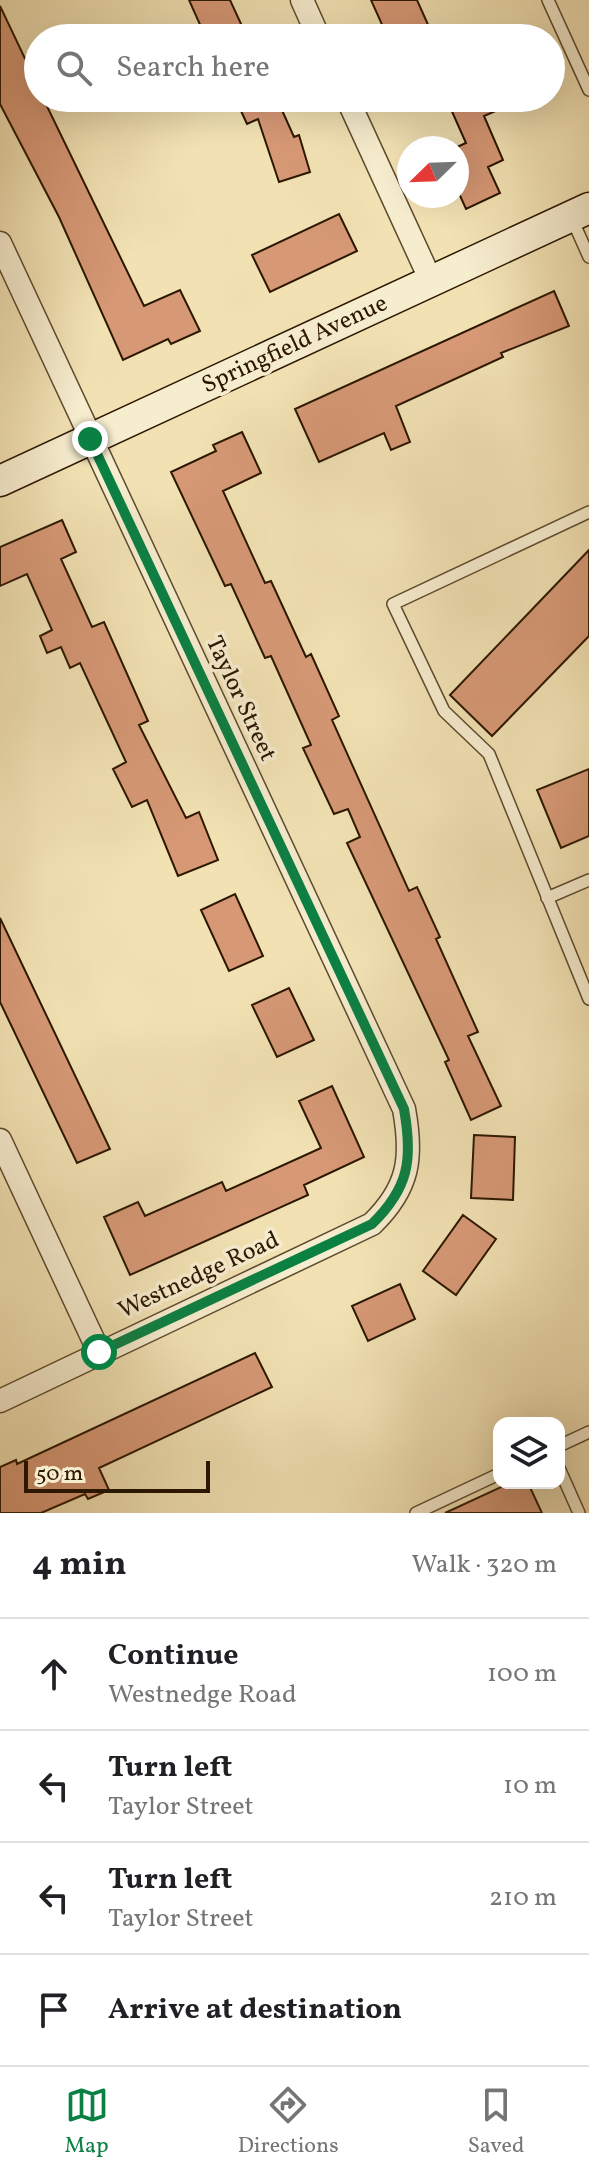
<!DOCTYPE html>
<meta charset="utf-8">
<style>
body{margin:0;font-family:Vollkorn,serif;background:#f6f6f6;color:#202124}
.controls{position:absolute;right:24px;bottom:24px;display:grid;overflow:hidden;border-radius:16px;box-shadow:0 8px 32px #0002}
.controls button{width:72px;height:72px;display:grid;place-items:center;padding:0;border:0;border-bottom:2px solid #e0e0e0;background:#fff;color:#202124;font:40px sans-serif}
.compass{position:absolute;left:397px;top:136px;width:72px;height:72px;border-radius:50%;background:#fff;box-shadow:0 8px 32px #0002;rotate:247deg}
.scale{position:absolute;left:24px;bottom:20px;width:186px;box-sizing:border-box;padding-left:8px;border:4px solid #2c1700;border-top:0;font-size:22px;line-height:28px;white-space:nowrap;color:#2c1700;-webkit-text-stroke:6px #f6ecce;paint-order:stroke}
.stop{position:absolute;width:24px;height:24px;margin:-18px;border:6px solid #0b8043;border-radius:50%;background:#fff}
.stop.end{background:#0b8043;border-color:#fff;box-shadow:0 2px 8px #0008}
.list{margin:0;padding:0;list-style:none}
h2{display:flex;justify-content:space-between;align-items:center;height:104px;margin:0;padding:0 32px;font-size:34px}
h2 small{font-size:26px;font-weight:400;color:#757577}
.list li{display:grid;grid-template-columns:52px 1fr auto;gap:24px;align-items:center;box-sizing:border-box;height:112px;padding:0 32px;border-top:2px solid #e0e0e0}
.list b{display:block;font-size:30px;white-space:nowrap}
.list p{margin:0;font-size:26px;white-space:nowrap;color:#757577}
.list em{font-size:26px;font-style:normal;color:#757577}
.icon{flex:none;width:44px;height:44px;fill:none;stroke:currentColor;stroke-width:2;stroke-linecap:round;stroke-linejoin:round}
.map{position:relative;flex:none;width:589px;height:1513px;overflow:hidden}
.search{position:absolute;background:#fff;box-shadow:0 8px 32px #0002;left:24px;right:24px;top:24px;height:88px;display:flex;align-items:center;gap:20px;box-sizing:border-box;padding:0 28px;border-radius:44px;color:#757577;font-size:30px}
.sheet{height:552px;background:#fff}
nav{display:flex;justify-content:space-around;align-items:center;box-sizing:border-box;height:112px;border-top:2px solid #e0e0e0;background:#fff;font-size:22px;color:#757577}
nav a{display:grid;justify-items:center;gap:4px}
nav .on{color:#0b8043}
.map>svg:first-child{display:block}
</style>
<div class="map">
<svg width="589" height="1513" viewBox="0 0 589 1513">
<rect width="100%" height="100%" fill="#f1e1b3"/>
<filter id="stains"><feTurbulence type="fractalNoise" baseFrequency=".0025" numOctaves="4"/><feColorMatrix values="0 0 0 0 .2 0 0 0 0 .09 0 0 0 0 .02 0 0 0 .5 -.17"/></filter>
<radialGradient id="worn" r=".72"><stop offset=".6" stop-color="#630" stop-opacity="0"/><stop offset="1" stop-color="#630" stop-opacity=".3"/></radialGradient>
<path fill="#d69875" stroke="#2c1700" stroke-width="2" d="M 189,0 L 230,0 L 242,26 L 217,38 L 206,38 Z
M 371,0 L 417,0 L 434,38 L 395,38 L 390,27 L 384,29 Z
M 0,6 L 38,86 L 38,98 L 43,98 L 144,306 L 180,290 L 200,331 L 171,344 L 168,339 L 123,360 L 59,217 L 0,104 Z
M 235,98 L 303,98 L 281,108 L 294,137 L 299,135 L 310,172 L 279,182 L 258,119 L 247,124 Z
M 446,98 L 525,98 L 484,116 L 503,160 L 488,167 L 500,193 L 466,209 L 457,189 L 457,147 L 466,143 Z
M 339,214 L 357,251 L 270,292 L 252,255 Z
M 554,291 L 569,326 L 501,353 L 503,357 L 396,406 L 410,442 L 391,450 L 384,433 L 319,462 L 295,409 Z
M 242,432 L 261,473 L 223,491 L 265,583 L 271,581 L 306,657 L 311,654 L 339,716 L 332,720 L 409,891 L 417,887 L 440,937 L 436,939 L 478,1032 L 468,1036 L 501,1106 L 471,1120 L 445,1062 L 449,1060 L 347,843 L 360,837 L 348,809 L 334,814 L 303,748 L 311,745 L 271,656 L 265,658 L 231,584 L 225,586 L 171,472 L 216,451 L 213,445 Z
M 62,520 L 76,552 L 61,559 L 92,627 L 104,622 L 148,721 L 139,725 L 186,818 L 199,812 L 218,860 L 178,876 L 147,800 L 132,807 L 113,769 L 126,762 L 80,663 L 70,668 L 61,647 L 47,653 L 40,636 L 52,630 L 27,574 L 0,586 L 0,547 Z
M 589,550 L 589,636 L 492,736 L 450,695 Z
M 589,769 L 589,836 L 561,848 L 537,790 Z
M 235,894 L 263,956 L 229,971 L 201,910 Z
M 0,918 L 110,1149 L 77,1163 L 0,1002 Z
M 289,988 L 314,1040 L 277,1057 L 252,1005 Z
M 332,1086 L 364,1157 L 304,1185 L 308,1195 L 130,1275 L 104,1217 L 138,1202 L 145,1216 L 222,1182 L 226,1191 L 321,1148 L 299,1101 Z
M 474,1135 L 515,1137 L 513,1200 L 471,1198 Z
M 463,1215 L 496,1239 L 456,1295 L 423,1271 Z
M 400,1284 L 415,1319 L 368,1341 L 352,1306 Z
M 255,1353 L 272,1387 L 99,1468 L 109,1490 L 88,1499 L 85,1494 L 41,1513 L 0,1513 L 0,1467 L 16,1460 L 17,1464 Z
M 510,1483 L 528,1483 L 542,1513 L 445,1513 Z"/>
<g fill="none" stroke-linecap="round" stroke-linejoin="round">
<defs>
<path id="lane" d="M 548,0 L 589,90
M 572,219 L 589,257
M 589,512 L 393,604 L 444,711 L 489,754 L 589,999
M 547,898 L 589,880
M 559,1446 L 589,1432
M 559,1468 L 579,1513
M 416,1513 L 499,1474"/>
<path id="street" d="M 302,0 L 319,38
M 347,98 L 432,283
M 0,243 L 404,1109 C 413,1158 409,1188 372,1224 L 0,1401
M 0,1140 L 99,1352"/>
<path id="secondary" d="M 0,481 L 589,208"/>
</defs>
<use href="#lane" stroke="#5d4a2d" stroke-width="14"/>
<use href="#street" stroke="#5d4a2d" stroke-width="25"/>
<use href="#secondary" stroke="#2c1700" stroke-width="33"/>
<use href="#lane" stroke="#f6ecce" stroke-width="11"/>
<use href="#street" stroke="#f6ecce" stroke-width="22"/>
<use href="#secondary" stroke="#f6ecce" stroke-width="30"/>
</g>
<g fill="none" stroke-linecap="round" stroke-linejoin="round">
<path stroke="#0b8043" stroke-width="10" d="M 90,439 L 404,1109 C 413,1159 409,1188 372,1224 L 99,1352"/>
</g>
<g text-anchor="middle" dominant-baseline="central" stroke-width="7" stroke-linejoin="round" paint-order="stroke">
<g font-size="24" fill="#2c1700" stroke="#f6ecce">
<text transform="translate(295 345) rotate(-25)">Springfield Avenue</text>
<text transform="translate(240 699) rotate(65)">Taylor Street</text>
<text transform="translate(199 1276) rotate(-25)">Westnedge Road</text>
</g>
</g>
<rect width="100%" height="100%" filter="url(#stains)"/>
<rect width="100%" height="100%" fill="url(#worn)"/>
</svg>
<div class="controls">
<button><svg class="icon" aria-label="layers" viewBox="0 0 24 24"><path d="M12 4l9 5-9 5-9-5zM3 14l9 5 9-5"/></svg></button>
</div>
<svg class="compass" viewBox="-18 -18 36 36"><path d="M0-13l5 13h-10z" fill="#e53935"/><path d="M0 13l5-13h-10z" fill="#757577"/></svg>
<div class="scale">50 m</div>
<div class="stop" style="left:99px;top:1352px"></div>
<div class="stop end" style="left:90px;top:439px"></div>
<div class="search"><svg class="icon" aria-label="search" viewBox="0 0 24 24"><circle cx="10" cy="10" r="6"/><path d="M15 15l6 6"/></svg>Search here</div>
</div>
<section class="sheet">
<h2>4 min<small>Walk · 320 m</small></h2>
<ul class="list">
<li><svg class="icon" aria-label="ahead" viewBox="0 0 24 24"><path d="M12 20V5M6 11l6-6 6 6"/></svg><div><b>Continue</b><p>Westnedge Road</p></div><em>100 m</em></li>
<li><svg class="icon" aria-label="left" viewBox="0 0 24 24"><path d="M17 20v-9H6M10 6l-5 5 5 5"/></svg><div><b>Turn left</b><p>Taylor Street</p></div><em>10 m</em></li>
<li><svg class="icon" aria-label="left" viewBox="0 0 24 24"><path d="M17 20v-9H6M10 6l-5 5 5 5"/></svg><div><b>Turn left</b><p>Taylor Street</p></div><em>210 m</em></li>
<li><svg class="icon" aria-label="arrive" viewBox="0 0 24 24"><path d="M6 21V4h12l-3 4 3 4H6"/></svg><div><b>Arrive at destination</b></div></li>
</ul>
</section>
<nav>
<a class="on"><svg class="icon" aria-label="map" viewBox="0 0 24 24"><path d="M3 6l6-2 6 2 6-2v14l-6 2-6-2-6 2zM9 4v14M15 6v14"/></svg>Map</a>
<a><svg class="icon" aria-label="directions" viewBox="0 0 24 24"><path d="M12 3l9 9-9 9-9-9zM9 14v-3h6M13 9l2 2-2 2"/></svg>Directions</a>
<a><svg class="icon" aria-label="saved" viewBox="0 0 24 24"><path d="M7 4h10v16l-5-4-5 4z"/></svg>Saved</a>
</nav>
